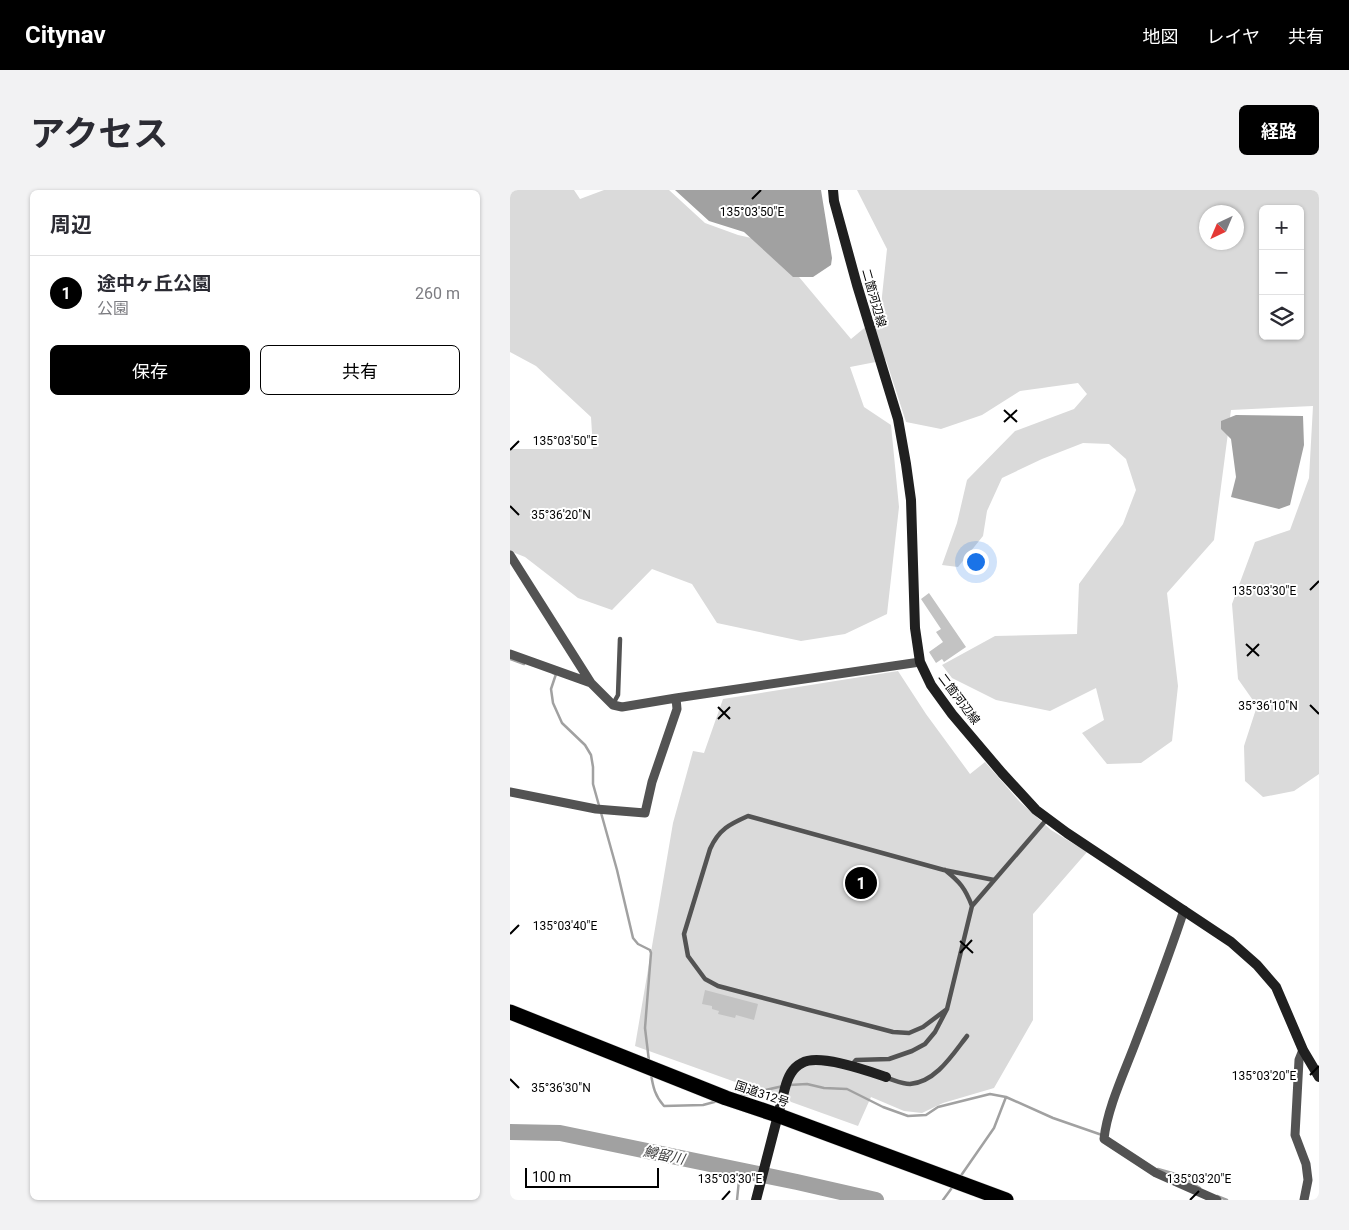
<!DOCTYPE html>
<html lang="ja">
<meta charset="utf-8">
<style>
body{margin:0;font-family:Roboto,"Noto Sans JP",sans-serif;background:#f2f2f3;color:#2b2b33}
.controls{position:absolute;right:15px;top:15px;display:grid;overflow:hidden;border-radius:8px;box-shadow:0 1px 4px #0004}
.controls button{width:45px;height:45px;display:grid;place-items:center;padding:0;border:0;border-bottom:1px solid #e1e1e2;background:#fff;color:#2b2b33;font:25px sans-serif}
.compass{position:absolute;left:689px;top:15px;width:45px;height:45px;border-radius:50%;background:#fff;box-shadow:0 1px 4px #0004;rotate:224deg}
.scale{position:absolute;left:15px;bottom:12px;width:134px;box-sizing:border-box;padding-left:5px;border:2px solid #000;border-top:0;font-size:14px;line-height:18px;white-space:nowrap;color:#000;-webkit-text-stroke:4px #fff;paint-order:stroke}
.you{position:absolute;left:465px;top:371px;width:18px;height:18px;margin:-12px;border:4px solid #fff;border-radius:50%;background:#1a73e8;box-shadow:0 0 0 8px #1a73e833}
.badge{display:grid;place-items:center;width:32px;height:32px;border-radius:50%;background:#000;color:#fff;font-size:16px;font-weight:700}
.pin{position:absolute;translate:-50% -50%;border:2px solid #fff;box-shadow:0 1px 5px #0006}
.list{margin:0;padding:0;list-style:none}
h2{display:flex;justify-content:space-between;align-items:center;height:65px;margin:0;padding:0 20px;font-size:21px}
h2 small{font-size:16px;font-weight:400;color:#7c7c81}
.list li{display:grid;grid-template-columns:32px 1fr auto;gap:15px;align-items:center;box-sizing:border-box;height:75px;padding:0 20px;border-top:1px solid #e1e1e2}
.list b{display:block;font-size:19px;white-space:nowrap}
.list p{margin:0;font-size:16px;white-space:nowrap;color:#7c7c81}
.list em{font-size:16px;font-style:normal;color:#7c7c81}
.actions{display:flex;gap:10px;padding:15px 20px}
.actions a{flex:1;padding:11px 0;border:1px solid #000;border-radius:8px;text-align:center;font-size:18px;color:#000}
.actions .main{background:#000;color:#fff}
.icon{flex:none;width:28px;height:28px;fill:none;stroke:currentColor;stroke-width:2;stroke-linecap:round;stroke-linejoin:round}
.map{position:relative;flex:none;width:809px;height:1010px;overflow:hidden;border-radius:8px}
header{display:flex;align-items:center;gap:30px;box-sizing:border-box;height:70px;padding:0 25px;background:#000;color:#fff}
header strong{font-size:24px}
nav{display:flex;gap:28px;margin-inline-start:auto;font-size:18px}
.intro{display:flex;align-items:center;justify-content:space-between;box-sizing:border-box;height:120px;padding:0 30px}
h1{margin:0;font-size:35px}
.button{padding:12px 22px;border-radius:8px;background:#000;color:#fff;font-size:18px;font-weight:700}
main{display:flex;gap:30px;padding:0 30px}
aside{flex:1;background:#fff;border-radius:8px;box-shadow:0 1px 4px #0004}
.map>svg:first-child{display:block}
</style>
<header>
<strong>Citynav</strong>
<nav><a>地図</a><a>レイヤ</a><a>共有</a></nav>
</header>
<div class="intro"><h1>アクセス</h1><a class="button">経路</a></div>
<main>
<aside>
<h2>周辺<small></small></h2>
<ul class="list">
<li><span class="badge">1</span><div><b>途中ヶ丘公園</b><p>公園</p></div><em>260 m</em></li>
</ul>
<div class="actions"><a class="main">保存</a><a>共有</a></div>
</aside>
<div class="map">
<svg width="809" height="1010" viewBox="0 0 809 1010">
<rect width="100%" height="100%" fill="#fff"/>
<path fill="#dadada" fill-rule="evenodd" d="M 0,0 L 64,0 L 70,9 L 94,0 L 159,0 L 195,33 L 228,45 L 246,49 L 284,81 L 341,149 L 370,125 L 377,59 L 347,0 L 809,0 L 809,584 L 784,601 L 753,607 L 735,591 L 734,556 L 747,516 L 728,489 L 722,414 L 745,352 L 780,340 L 799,288 L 803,216 L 721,220 L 704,350 L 657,403 L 668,496 L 662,551 L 631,573 L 597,574 L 572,543 L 594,530 L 586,498 L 540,521 L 486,510 L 442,488 L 432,475 L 485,446 L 567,444 L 569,394 L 613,334 L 626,300 L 616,269 L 599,254 L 573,253 L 532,269 L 492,288 L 477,321 L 473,346 L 448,377 L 432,375 L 447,333 L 457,290 L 505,241 L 564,219 L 577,204 L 568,193 L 510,201 L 472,225 L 431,239 L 396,232 L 376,170 L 340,177 L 354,217 L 381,235 L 389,317 L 377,424 L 335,444 L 291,451 L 207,433 L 182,394 L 142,379 L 102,420 L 68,408 L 15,367 L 0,361 L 0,259 L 83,259 L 81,227 L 26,176 L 0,162 ZM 753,19 L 790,19 L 790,146 L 753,146 ZM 696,22 L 726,22 L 726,52 L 696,52 Z
M 388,481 L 416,524 L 460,584 L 475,572 L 510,612 L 541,640 L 577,662 L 523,724 L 523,830 L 484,898 L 433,913 L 412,923 L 394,921 L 361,907 L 348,936 L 125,856 L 163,633 L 183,561 L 194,563 L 213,509 Z"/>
<path fill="#a1a1a1" d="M 165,0 L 311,0 L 322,68 L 321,75 L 303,87 L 283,87 L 234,42 L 199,31 Z
M 726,225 L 793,226 L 794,255 L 780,315 L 769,319 L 721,307 L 726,287 L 721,249 L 711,239 L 711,231 Z"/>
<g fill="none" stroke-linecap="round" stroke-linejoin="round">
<path stroke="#a1a1a1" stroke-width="2.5" d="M 0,469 L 14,474
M 43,483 L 46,484 L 41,499 L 43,513 L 52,533 L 75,555 L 81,565 L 83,577 L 83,594 L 107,680 L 123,748 L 128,754 L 140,760 L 141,763 L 135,838 L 139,871
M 141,884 C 143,897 145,906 154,916 L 193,915 L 208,911
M 279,895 L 297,894 L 314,898 L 337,899 L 373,917 L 398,926 L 416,925 L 428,917 L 480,904 L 496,907 L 543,928 L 592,945
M 230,906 L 273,896
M 648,979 L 669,985 L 690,998
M 450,987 L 484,938 L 496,907
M 707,1006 L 717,1010
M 227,1010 L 230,980
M 433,1010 L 444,995"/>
<path stroke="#a1a1a1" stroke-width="16" d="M 0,942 L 50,943 L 287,992 L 366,1010"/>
</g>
<path fill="#c3c3c3" d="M 419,403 L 456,457 L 434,472 L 432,469 L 426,473 L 419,462 L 433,452 L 426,442 L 431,439 L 411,409 Z
M 195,800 L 248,814 L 244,830 L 226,825 L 225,828 L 208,824 L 209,821 L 202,819 L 202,816 L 192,814 Z"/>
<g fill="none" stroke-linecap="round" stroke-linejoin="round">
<defs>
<path id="highway" d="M 0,822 L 216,908 L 267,925 L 496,1010"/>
</defs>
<use href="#highway" stroke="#dbdbdb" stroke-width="16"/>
<path stroke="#535353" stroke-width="4.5" d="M 103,514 L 108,505 L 110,449
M 435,680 C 450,692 455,698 462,716
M 437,819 L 413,837 L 399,843 L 383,842 L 208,796 L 195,789 L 178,766 L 174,744 L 200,659 C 209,639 220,634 238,626 L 434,680 L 484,690
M 341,876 L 346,870 L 379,869 L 402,861 L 415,854 L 425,842 L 437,819 L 462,716 L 537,629
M 377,888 C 384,890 392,894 400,894 C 426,892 443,864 457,846"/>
<path stroke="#535353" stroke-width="9" d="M 0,365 L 81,493 L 103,515 L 112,517 L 166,508 L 410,472
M 0,464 L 81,493
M 0,602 L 86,619 L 135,623 L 142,592 L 167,519 L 166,508
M 674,720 C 659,766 642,810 625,854 C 614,883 597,919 594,949 L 646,983 L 707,1010
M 793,860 L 789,870 L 785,945 L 796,974 L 798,990 L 794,1010"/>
<path stroke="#202020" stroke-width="10" d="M 323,0 L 324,11 L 347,95 L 388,229 L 396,274 L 401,310 L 405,438 L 410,472 L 421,495 L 442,524 L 492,583 L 526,620 L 557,643 L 721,752 L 747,775 L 766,797 L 793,860 L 809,887
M 246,1010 L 275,898 C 278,887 282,878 292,873 C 309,863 358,881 376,887"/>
<use href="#highway" stroke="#000" stroke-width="15"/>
</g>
<path fill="none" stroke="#000" stroke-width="2" d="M 242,9 L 251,0M 494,220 L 507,232M 494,232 L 507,220M 0,260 L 9,251M 0,316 L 9,325M 800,400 L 809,391M 736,454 L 749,466M 737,466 L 749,454M 800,515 L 809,524M 208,517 L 220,529M 208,529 L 220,517M 0,744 L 9,735M 450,751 L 463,763M 450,763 L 462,750M 800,885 L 809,876M 0,889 L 9,898M 212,1010 L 220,1001M 680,1010 L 689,1001"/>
<g text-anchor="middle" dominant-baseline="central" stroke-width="4" stroke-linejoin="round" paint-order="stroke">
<g font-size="12" fill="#000" stroke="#fff">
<text transform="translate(364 108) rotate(74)">二箇河辺線</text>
<text transform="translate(449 509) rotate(53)">二箇河辺線</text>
<text transform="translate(252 904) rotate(19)">国道312号</text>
</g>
<g font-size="14" font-style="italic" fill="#424242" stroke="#fff">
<text transform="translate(154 965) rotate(12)">鱒留川</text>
</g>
</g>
<g font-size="12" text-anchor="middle" fill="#000" stroke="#fff" stroke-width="4" stroke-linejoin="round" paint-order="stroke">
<text x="242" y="26">135°03'50"E</text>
<text x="55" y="255">135°03'50"E</text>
<text x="51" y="329">35°36'20"N</text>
<text x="754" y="405">135°03'30"E</text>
<text x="758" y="520">35°36'10"N</text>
<text x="55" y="740">135°03'40"E</text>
<text x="754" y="890">135°03'20"E</text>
<text x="51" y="902">35°36'30"N</text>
<text x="220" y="993">135°03'30"E</text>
<text x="689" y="993">135°03'20"E</text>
</g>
</svg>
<div class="controls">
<button>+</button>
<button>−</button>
<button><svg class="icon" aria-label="layers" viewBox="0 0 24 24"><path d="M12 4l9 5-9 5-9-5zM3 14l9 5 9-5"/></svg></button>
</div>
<svg class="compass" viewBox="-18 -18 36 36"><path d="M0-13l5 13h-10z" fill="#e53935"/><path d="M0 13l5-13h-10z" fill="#7c7c81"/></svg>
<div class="scale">100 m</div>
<div class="you"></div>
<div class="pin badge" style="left:351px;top:693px">1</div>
</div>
</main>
